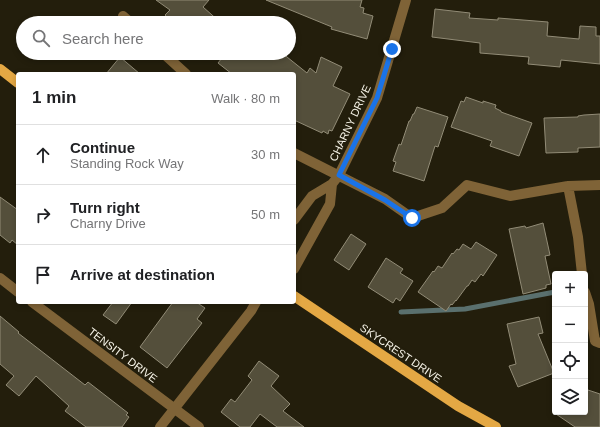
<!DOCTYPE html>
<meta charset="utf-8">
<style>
body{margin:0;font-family:Helvetica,sans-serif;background:#f2f2f2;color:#202124}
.controls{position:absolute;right:12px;bottom:12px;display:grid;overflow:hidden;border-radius:4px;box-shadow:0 2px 6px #0003}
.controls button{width:36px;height:36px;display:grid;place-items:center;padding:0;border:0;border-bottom:1px solid #e0e0e0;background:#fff;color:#202124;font:20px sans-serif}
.stop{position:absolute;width:12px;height:12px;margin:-9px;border:3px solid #1a73e8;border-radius:50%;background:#fff}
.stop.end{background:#1a73e8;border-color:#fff;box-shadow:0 1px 4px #0008}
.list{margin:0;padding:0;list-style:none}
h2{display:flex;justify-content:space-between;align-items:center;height:52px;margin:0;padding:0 16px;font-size:17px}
h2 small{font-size:13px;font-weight:400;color:#757577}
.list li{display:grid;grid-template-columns:26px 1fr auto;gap:12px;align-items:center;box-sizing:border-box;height:60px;padding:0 16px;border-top:1px solid #e0e0e0}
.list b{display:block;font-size:15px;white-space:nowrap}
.list p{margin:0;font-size:13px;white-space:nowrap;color:#757577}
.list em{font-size:13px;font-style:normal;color:#757577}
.icon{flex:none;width:22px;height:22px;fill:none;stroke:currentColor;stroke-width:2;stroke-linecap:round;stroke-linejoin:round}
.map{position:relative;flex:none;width:600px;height:427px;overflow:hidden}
.search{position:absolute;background:#fff;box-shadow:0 2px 6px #0003;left:16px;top:16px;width:280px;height:44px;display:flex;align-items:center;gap:10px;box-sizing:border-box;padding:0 14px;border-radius:22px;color:#757577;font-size:15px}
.panel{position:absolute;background:#fff;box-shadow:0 2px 6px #0003;left:16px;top:72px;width:280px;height:232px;border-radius:4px}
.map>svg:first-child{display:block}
</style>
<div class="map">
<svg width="600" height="427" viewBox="0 0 600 427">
<rect width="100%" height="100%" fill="#231e0c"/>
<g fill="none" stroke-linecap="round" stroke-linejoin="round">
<path stroke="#5a706e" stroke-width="5" d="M 401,312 L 465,309 L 555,292"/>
</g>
<path fill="#544f3b" stroke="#928c77" d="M 156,0 L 209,0 L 203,7 L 221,23 L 173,23 L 165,15 L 170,10 Z
M 266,0 L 362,0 L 360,7 L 364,8 L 363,13 L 373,16 L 367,39 L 331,29 L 332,27 Z
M 435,9 L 470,13 L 469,18 L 498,20 L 498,18 L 548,22 L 547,36 L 579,39 L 580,26 L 596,27 L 596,36 L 600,36 L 600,64 L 561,60 L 560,67 L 528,64 L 529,57 L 480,53 L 480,43 L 432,37 Z
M 226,53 L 282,53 L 307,73 L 310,68 L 316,73 L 321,57 L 342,67 L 333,86 L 350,94 L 332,131 L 329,130 L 328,134 L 323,131 L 322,133 L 294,120 L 294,74 L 232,74 L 218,63 Z
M 120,57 L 140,74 L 106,74 Z
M 466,97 L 483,103 L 483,101 L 496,105 L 495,108 L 501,111 L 501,112 L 532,123 L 519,156 L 490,146 L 492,141 L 451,127 L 461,101 L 464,102 Z
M 417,107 L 448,117 L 438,147 L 435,146 L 424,181 L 393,171 L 396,162 L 393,161 L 399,144 L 401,145 L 409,121 L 410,121 L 413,114 L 414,114 Z
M 600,114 L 600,147 L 578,148 L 578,152 L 546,153 L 544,118 L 578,117 L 578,116 L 584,115 Z
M 0,197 L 18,210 L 18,245 L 12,240 L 10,243 L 0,235 Z
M 543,223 L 550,255 L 545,256 L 551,284 L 546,285 L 546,288 L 523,294 L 509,229 L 525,226 L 526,228 Z
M 351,234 L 366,244 L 349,270 L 334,260 Z
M 476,242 L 497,255 L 483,276 L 481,274 L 475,282 L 472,280 L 468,286 L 467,286 L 456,301 L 456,300 L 452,305 L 451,304 L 446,311 L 418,292 L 433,271 L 434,272 L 438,266 L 442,268 L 452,253 L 453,254 L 457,249 L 459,250 L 463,244 L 471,249 Z
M 386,258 L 403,269 L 400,273 L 413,281 L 400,301 L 396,298 L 393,303 L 368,287 Z
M 113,302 L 132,302 L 116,324 L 103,315 Z
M 173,302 L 196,302 L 205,308 L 197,319 L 202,323 L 167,368 L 140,347 Z
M 0,316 L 19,332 L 18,333 L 85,385 L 88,382 L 128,413 L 126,415 L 129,417 L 122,427 L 86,427 L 65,411 L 69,406 L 36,376 L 19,396 L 6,385 L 14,376 L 0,364 Z
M 539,317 L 543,333 L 538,334 L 554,373 L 518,387 L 509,366 L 516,364 L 507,324 Z
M 259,361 L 279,376 L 271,386 L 290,404 L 283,411 L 304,427 L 277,427 L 260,414 L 250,427 L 240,427 L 221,412 L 231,399 L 235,402 L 252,380 L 248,376 Z
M 588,390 L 600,394 L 600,427 L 575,427 L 553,412 L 585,412 L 585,398 Z"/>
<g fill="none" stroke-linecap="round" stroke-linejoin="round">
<path stroke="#7f6337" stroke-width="10" d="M 123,16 L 131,23
M 163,53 L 186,74
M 294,153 L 385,199 L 412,218 L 442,208 L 467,185 L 510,196 L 568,186 L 600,185
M 568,186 L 578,237 L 582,274
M 294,220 L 312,196 L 332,184 L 339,175 L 377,98 L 406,0
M 294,269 L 330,204 L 332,184
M 0,278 L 18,292
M 585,292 L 589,304 L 595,341 L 600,343
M 32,302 L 199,427
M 160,427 L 251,311 L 256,302"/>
<path stroke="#e4a844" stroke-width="10" d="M 0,69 L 18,83
M 294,296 L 458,406 L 496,427"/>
</g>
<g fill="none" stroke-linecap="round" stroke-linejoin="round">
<path stroke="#1a73e8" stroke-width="5" d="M 392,49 L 377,98 L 339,175 L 385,200 L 412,218"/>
</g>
<g text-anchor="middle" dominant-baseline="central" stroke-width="4" stroke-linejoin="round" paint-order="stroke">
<g font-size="11" fill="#f6f3e7" stroke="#231e0c">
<text transform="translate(350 123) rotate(-65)">CHARNY DRIVE</text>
<text transform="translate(401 353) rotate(34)">SKYCREST DRIVE</text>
<text transform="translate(123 355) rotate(37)">TENSITY DRIVE</text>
</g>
</g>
</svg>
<div class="controls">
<button>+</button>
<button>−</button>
<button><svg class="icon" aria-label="locate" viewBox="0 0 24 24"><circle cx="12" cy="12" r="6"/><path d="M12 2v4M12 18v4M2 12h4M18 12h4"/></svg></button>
<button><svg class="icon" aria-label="layers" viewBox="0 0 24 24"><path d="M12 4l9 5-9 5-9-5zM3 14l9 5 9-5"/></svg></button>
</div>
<div class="stop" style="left:412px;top:218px"></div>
<div class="stop end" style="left:392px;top:49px"></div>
<div class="search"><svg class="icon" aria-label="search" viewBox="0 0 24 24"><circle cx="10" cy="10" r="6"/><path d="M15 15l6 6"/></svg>Search here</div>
<section class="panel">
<h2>1 min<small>Walk · 80 m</small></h2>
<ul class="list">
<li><svg class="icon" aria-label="ahead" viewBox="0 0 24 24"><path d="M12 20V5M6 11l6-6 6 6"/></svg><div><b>Continue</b><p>Standing Rock Way</p></div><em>30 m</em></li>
<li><svg class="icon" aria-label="right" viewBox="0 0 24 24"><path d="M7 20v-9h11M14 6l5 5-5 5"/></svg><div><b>Turn right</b><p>Charny Drive</p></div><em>50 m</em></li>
<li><svg class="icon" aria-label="arrive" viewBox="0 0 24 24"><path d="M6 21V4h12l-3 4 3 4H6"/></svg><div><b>Arrive at destination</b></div></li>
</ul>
</section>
</div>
